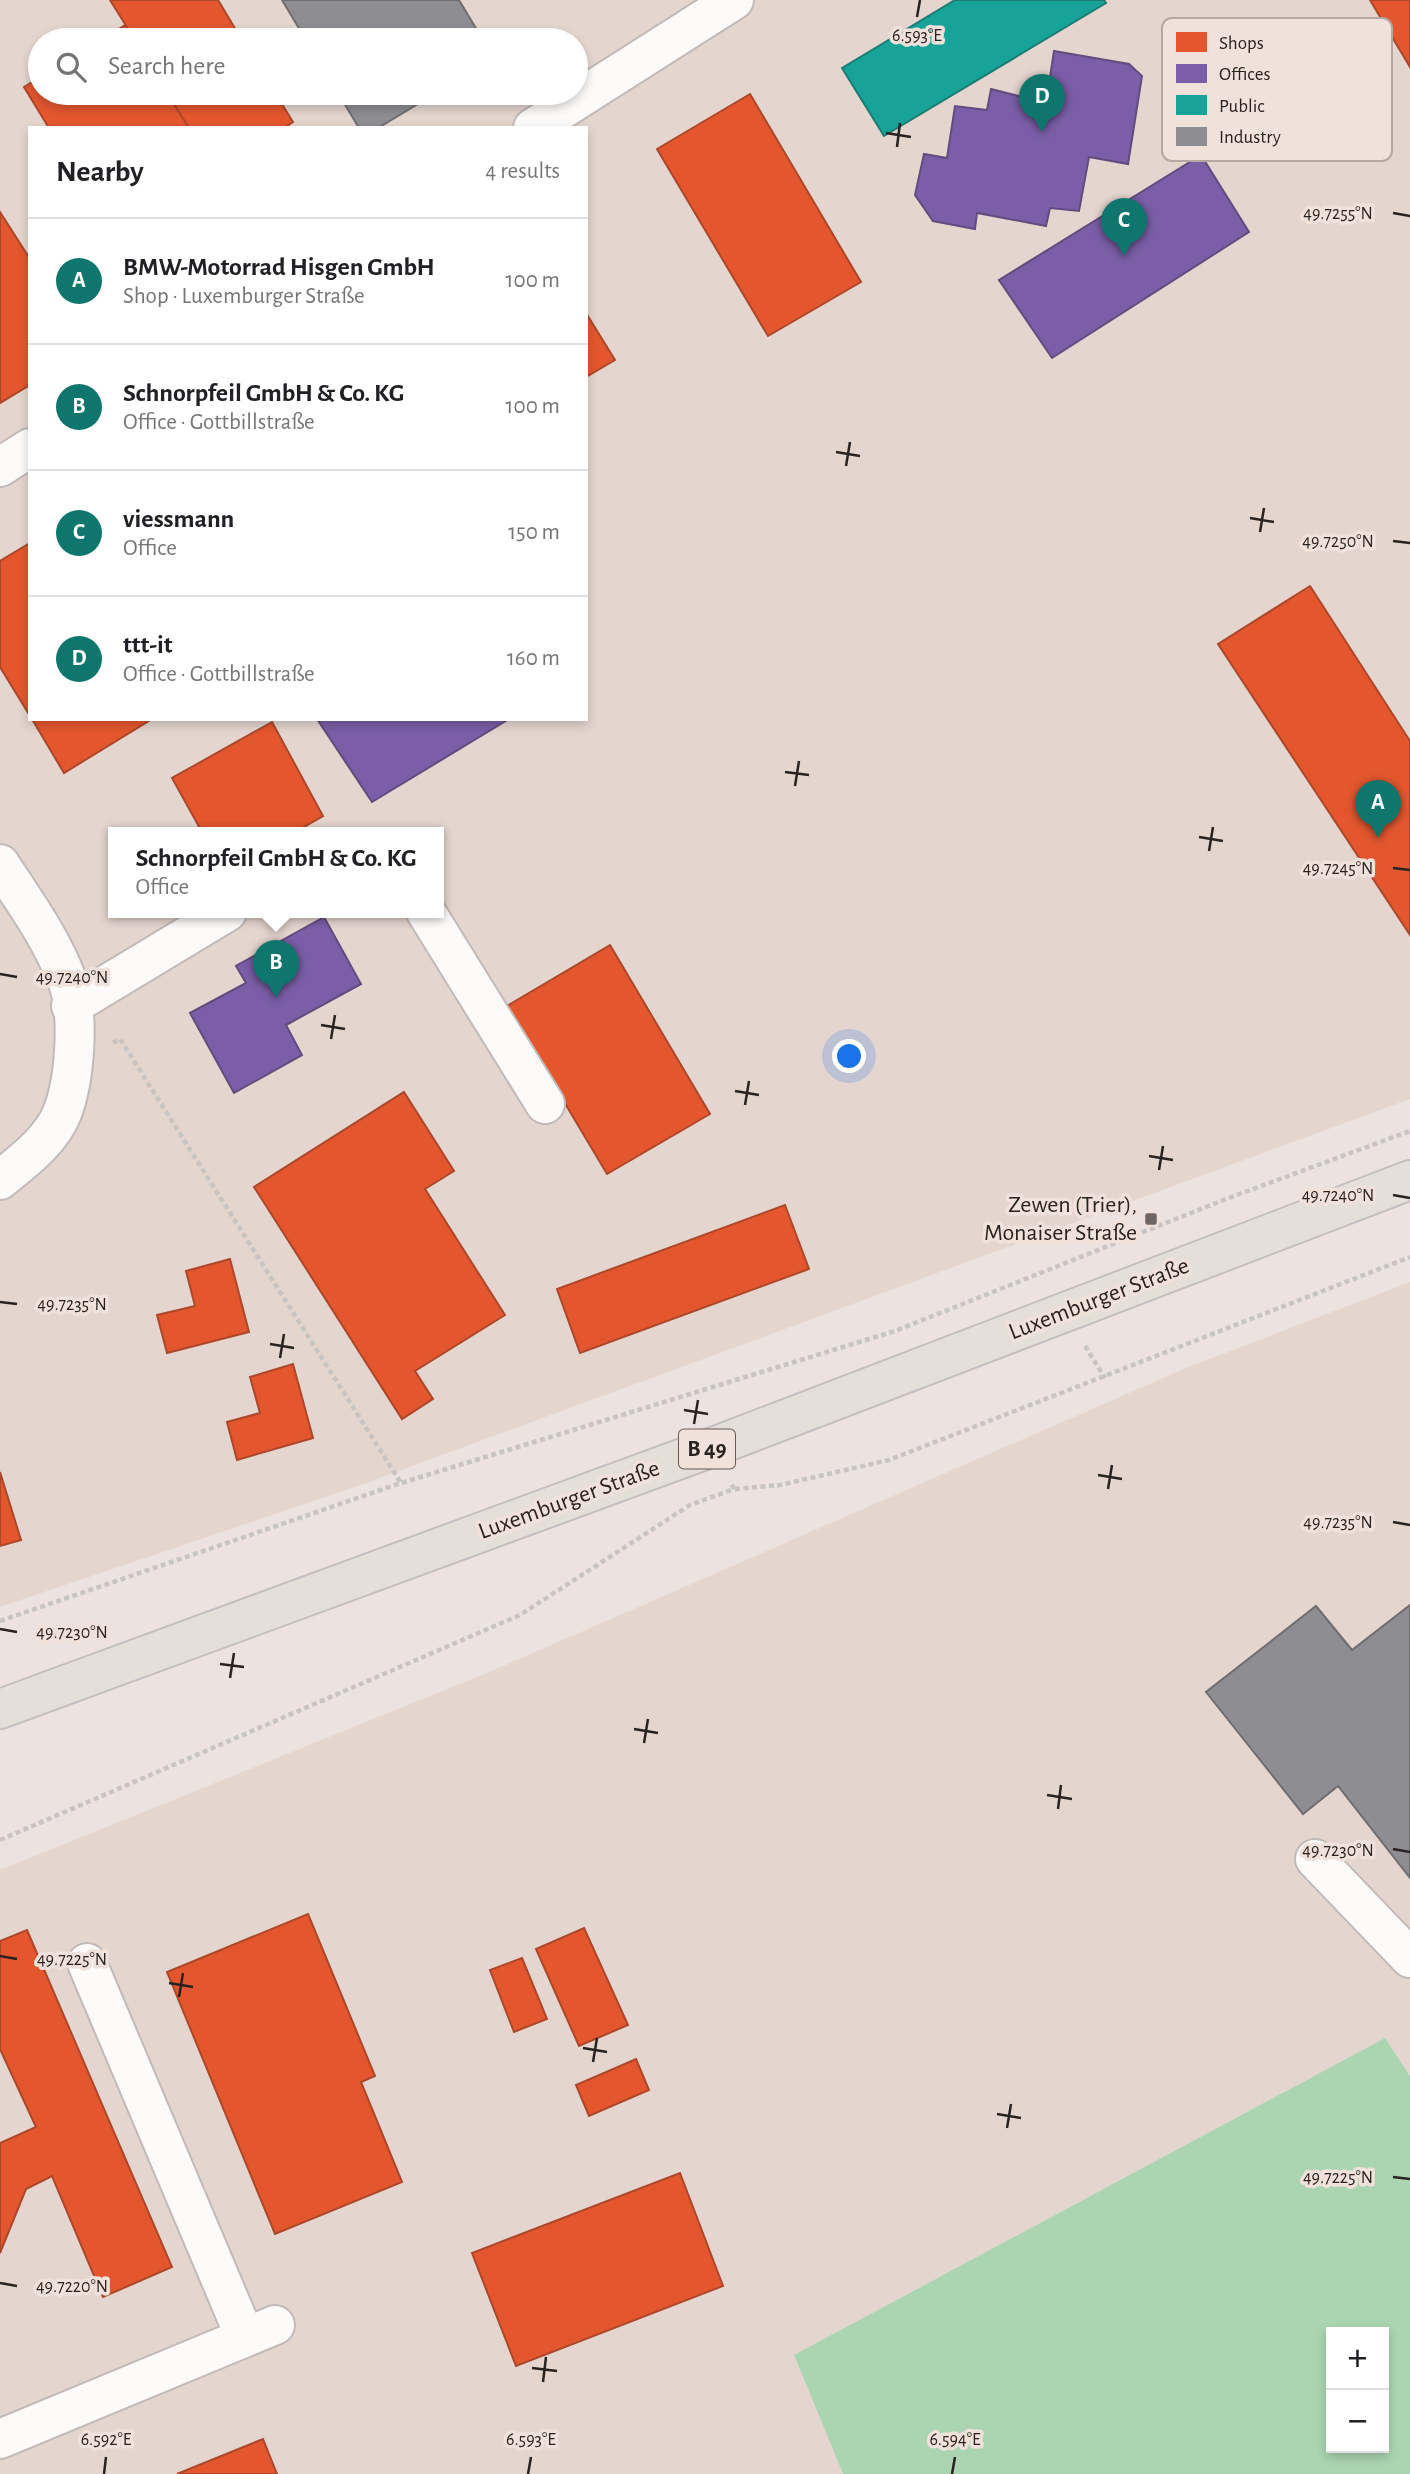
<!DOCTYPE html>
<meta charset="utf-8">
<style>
body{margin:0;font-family:"Alegreya Sans",sans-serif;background:#f6f6f6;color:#202124}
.controls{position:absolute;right:21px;bottom:21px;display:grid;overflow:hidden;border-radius:0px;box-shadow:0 4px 10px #0003}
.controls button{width:63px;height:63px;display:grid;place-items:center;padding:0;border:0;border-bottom:2px solid #e0e0e0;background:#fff;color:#202124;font:35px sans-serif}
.you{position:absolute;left:850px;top:1057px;width:24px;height:24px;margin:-18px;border:5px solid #fff;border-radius:50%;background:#1a73e8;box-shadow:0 0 0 10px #1a73e833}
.badge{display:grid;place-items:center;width:46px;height:46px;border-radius:50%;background:#0f766e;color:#fff;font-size:23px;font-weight:700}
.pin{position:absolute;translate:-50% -58px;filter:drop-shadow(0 2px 4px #0008)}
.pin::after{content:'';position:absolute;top:37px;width:24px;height:21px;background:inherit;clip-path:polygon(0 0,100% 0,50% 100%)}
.popup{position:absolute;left:108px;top:827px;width:336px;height:91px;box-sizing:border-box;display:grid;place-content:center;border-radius:0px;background:#fff;filter:drop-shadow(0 2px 5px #0005);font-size:23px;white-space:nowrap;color:#757577}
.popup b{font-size:26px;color:#202124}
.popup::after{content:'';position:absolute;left:50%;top:100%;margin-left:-14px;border:14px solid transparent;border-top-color:#fff}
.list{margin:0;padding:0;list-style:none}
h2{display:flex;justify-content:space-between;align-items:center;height:91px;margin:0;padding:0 28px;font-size:30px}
h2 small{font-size:23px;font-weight:400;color:#757577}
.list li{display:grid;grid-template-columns:46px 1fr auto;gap:21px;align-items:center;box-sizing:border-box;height:126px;padding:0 28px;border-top:2px solid #e0e0e0}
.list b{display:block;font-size:26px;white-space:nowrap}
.list p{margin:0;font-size:23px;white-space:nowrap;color:#757577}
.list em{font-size:23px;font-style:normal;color:#757577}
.icon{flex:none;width:38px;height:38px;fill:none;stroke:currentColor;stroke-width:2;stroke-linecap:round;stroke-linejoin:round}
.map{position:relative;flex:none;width:1410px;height:2474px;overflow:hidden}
.search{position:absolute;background:#fff;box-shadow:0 4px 10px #0003;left:28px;top:28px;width:560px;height:77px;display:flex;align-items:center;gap:18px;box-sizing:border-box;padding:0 24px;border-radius:38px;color:#757577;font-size:26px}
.panel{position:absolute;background:#fff;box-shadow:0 4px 10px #0003;left:28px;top:126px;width:560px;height:595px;border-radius:0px}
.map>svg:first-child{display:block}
</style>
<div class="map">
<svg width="1410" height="2474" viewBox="0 0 1410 2474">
<rect width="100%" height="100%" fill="#ece3e0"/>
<path fill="#e5d5cf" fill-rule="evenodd" d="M 0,0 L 1410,0 L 1410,1099 L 358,1486 L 0,1607 ZM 40,40 L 576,40 L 576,93 L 40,93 ZM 30,128 L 586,128 L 586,719 L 30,719 ZM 113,832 L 439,832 L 439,912 L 113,912 Z
M 1410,1282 L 1410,2076 L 1385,2038 L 794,2355 L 843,2474 L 0,2474 L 0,1870 L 487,1673 L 1186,1368 Z"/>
<path fill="#abd5b1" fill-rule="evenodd" d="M 1385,2038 L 1410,2076 L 1410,2474 L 843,2474 L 794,2355 ZM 1331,2332 L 1384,2332 L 1384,2448 L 1331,2448 Z"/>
<path fill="#e4572e" stroke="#ac472a" stroke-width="2" d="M 110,0 L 218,0 L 242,40 L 135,40 Z
M 1370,0 L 1410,0 L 1410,67 Z
M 125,25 L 135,40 L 101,40 Z
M 40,77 L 40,93 L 167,93 L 189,128 L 49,128 L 24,87 Z
M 167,93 L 275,93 L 293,122 L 284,128 L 189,128 Z
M 750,94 L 861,282 L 768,336 L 657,149 Z
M 0,212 L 30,259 L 30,385 L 0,403 Z
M 586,313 L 615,360 L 586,377 Z
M 30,543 L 30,716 L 0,667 L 0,561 Z
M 1310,586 L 1410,741 L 1410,935 L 1218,644 Z
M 32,719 L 152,719 L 64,773 Z
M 272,722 L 323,816 L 295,832 L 202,832 L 172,778 Z
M 610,945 L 710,1114 L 607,1174 L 507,1006 Z
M 404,1092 L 454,1171 L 425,1189 L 505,1315 L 415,1371 L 433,1399 L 402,1419 L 254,1187 Z
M 785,1205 L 809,1269 L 580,1353 L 557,1289 Z
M 230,1259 L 249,1332 L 167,1353 L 157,1315 L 195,1306 L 186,1271 Z
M 293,1364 L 313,1438 L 237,1460 L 227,1422 L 260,1413 L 250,1377 Z
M 0,1472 L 21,1540 L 0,1546 Z
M 308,1914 L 375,2076 L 361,2082 L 402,2182 L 275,2234 L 167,1972 Z
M 584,1928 L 628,2025 L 579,2046 L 536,1949 Z
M 27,1930 L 172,2267 L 103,2297 L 52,2176 L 26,2189 L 0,2253 L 0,2143 L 36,2127 L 0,2049 L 0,1941 Z
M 522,1958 L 547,2019 L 514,2032 L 490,1970 Z
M 636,2059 L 649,2090 L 589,2116 L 576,2085 Z
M 680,2173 L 723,2286 L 516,2366 L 472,2253 Z
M 263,2439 L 277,2474 L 177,2474 Z"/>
<path fill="#7b5ea7" stroke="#624c7e" stroke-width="2" d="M 1054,51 L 1129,64 L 1142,76 L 1128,164 L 1089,157 L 1079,211 L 1050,208 L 1046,226 L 977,213 L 975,229 L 933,221 L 915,195 L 924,154 L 947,158 L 955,106 L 987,110 L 991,89 L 1046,103 Z
M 1201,155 L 1249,232 L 1052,358 L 999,280 Z
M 317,719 L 509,719 L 372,802 Z
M 324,917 L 361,984 L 286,1025 L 302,1055 L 234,1093 L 190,1013 L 246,983 L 236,966 Z"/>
<path fill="#17a398" stroke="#1c7c74" stroke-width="2" d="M 955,0 L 1104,0 L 1106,3 L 884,136 L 842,68 Z"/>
<path fill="#8d8d92" stroke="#6f6d70" stroke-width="2" d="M 282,0 L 459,0 L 483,40 L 306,40 Z
M 338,93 L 436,93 L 378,128 L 359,128 Z
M 1410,1605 L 1410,1878 L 1338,1786 L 1303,1814 L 1206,1692 L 1316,1606 L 1352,1650 Z"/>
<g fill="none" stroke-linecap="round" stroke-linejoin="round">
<defs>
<path id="minor" d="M 533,128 L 734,0
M 0,467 L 30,448
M 0,864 C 24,901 52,939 67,980 C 80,1014 75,1080 62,1113 C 51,1141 22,1162 0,1180
M 426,912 L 545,1104
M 71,1006 L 227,912
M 1315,1859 L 1410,1958
M 87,1963 L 245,2337
M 0,2439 L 275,2325"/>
<path id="major" d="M 0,1709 L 713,1447 L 1410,1180"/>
</defs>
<use href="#minor" stroke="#c1bab8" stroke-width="42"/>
<use href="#major" stroke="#c5c0bf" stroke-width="42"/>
<path stroke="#c7c4c3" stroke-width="4.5" stroke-dasharray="5 3.5" stroke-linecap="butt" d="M 113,1043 L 120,1039 L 401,1483
M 1085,1346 L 1105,1378
M 735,1489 L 780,1485 L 889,1460 L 1410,1257
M 0,1621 L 401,1483 L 895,1331 L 1226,1199 L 1410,1131
M 0,1840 L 520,1615 L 690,1505 L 734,1489 L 730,1481"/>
<use href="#minor" stroke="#fcfbfa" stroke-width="38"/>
<use href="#major" stroke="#e4dfd9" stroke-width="38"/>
</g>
<path fill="none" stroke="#282220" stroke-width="2.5" d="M 917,17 L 920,0M 886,133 L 911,137M 897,147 L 900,123M 1393,213 L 1410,216M 836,452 L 860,456M 846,466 L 850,442M 1250,518 L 1274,522M 1260,532 L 1264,508M 1393,541 L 1410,543M 785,772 L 809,775M 795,786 L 799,761M 1199,837 L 1223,841M 1209,851 L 1213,827M 1393,868 L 1410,870M 0,974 L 17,977M 321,1025 L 345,1029M 331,1039 L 335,1015M 735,1091 L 759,1095M 745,1105 L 749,1081M 1149,1156 L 1173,1160M 1159,1170 L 1163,1146M 1393,1195 L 1410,1198M 0,1302 L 17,1304M 270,1344 L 294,1348M 280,1358 L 284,1334M 684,1410 L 708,1414M 694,1424 L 698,1400M 1098,1475 L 1122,1479M 1108,1489 L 1112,1465M 1393,1522 L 1410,1525M 0,1629 L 17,1632M 220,1664 L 244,1667M 230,1678 L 234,1653M 634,1729 L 658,1733M 644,1743 L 648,1719M 1047,1795 L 1072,1799M 1058,1809 L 1061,1785M 1393,1849 L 1410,1852M 0,1956 L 17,1959M 169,1983 L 193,1987M 179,1997 L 183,1973M 583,2048 L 607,2052M 593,2062 L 597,2038M 997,2114 L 1021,2118M 1007,2128 L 1011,2104M 1393,2177 L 1410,2179M 0,2283 L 17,2286M 532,2368 L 557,2371M 543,2382 L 546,2357M 104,2474 L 106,2457M 528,2474 L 531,2457M 952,2474 L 955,2457"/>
<rect fill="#6d6663" stroke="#f1e1db" stroke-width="2.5" x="1144" y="1212" width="14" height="14" rx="3.5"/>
<g text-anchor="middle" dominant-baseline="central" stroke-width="7" stroke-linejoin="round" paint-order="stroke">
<rect fill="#f1e1db" stroke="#645b58" stroke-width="2" x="679" y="1429.5" width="56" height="39" rx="5"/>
<g font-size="23" font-weight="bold" fill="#282220">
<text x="707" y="1449">B 49</text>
</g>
<g font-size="24" fill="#282220" stroke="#f1e1db" text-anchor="end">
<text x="1137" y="1205">Zewen (Trier),<tspan x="1137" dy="28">Monaiser Straße</tspan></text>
</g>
<g font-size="24" fill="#282220" stroke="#f1e1db">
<text transform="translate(1099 1299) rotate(-21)">Luxemburger Straße</text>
<text transform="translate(569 1500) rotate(-20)">Luxemburger Straße</text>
</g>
</g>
<rect x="1162" y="18" width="230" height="143" rx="10" fill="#f1e1db" stroke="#b5a8a3" stroke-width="2"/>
<rect x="1176" y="32" width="31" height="20" fill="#e4572e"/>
<rect x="1176" y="64" width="31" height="19" fill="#7b5ea7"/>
<rect x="1176" y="95" width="31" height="20" fill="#17a398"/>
<rect x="1176" y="127" width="31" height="19" fill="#8d8d92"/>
<g font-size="19" fill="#282220">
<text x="1219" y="49">Shops</text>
<text x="1219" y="80">Offices</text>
<text x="1219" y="112">Public</text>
<text x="1219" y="143">Industry</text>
</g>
<g font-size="18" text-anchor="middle" fill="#282220" stroke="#f1e1db" stroke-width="7" stroke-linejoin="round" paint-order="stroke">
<text x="917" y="41">6.593°E</text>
<text x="1338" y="219">49.7255°N</text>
<text x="1338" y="547">49.7250°N</text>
<text x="1338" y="874">49.7245°N</text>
<text x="72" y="983">49.7240°N</text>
<text x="1338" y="1201">49.7240°N</text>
<text x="72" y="1310">49.7235°N</text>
<text x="1338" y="1528">49.7235°N</text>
<text x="72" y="1638">49.7230°N</text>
<text x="1338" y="1856">49.7230°N</text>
<text x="72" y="1965">49.7225°N</text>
<text x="1338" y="2183">49.7225°N</text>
<text x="72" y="2292">49.7220°N</text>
<text x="106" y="2445">6.592°E</text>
<text x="531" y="2445">6.593°E</text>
<text x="955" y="2445">6.594°E</text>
</g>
</svg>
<div class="controls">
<button>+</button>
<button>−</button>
</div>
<div class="you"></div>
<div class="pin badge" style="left:1378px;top:838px">A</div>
<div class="pin badge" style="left:276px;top:998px">B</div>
<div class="popup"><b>Schnorpfeil GmbH &amp; Co. KG</b>Office</div>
<div class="pin badge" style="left:1124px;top:256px">C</div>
<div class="pin badge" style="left:1042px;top:132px">D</div>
<div class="search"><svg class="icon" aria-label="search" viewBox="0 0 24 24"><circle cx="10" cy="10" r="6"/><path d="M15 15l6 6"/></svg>Search here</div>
<section class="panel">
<h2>Nearby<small>4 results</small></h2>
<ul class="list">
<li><span class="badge">A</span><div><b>BMW-Motorrad Hisgen GmbH</b><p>Shop · Luxemburger Straße</p></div><em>100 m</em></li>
<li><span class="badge">B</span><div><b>Schnorpfeil GmbH &amp; Co. KG</b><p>Office · Gottbillstraße</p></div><em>100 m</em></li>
<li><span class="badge">C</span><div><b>viessmann</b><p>Office</p></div><em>150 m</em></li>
<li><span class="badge">D</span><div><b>ttt-it</b><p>Office · Gottbillstraße</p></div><em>160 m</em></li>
</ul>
</section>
</div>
